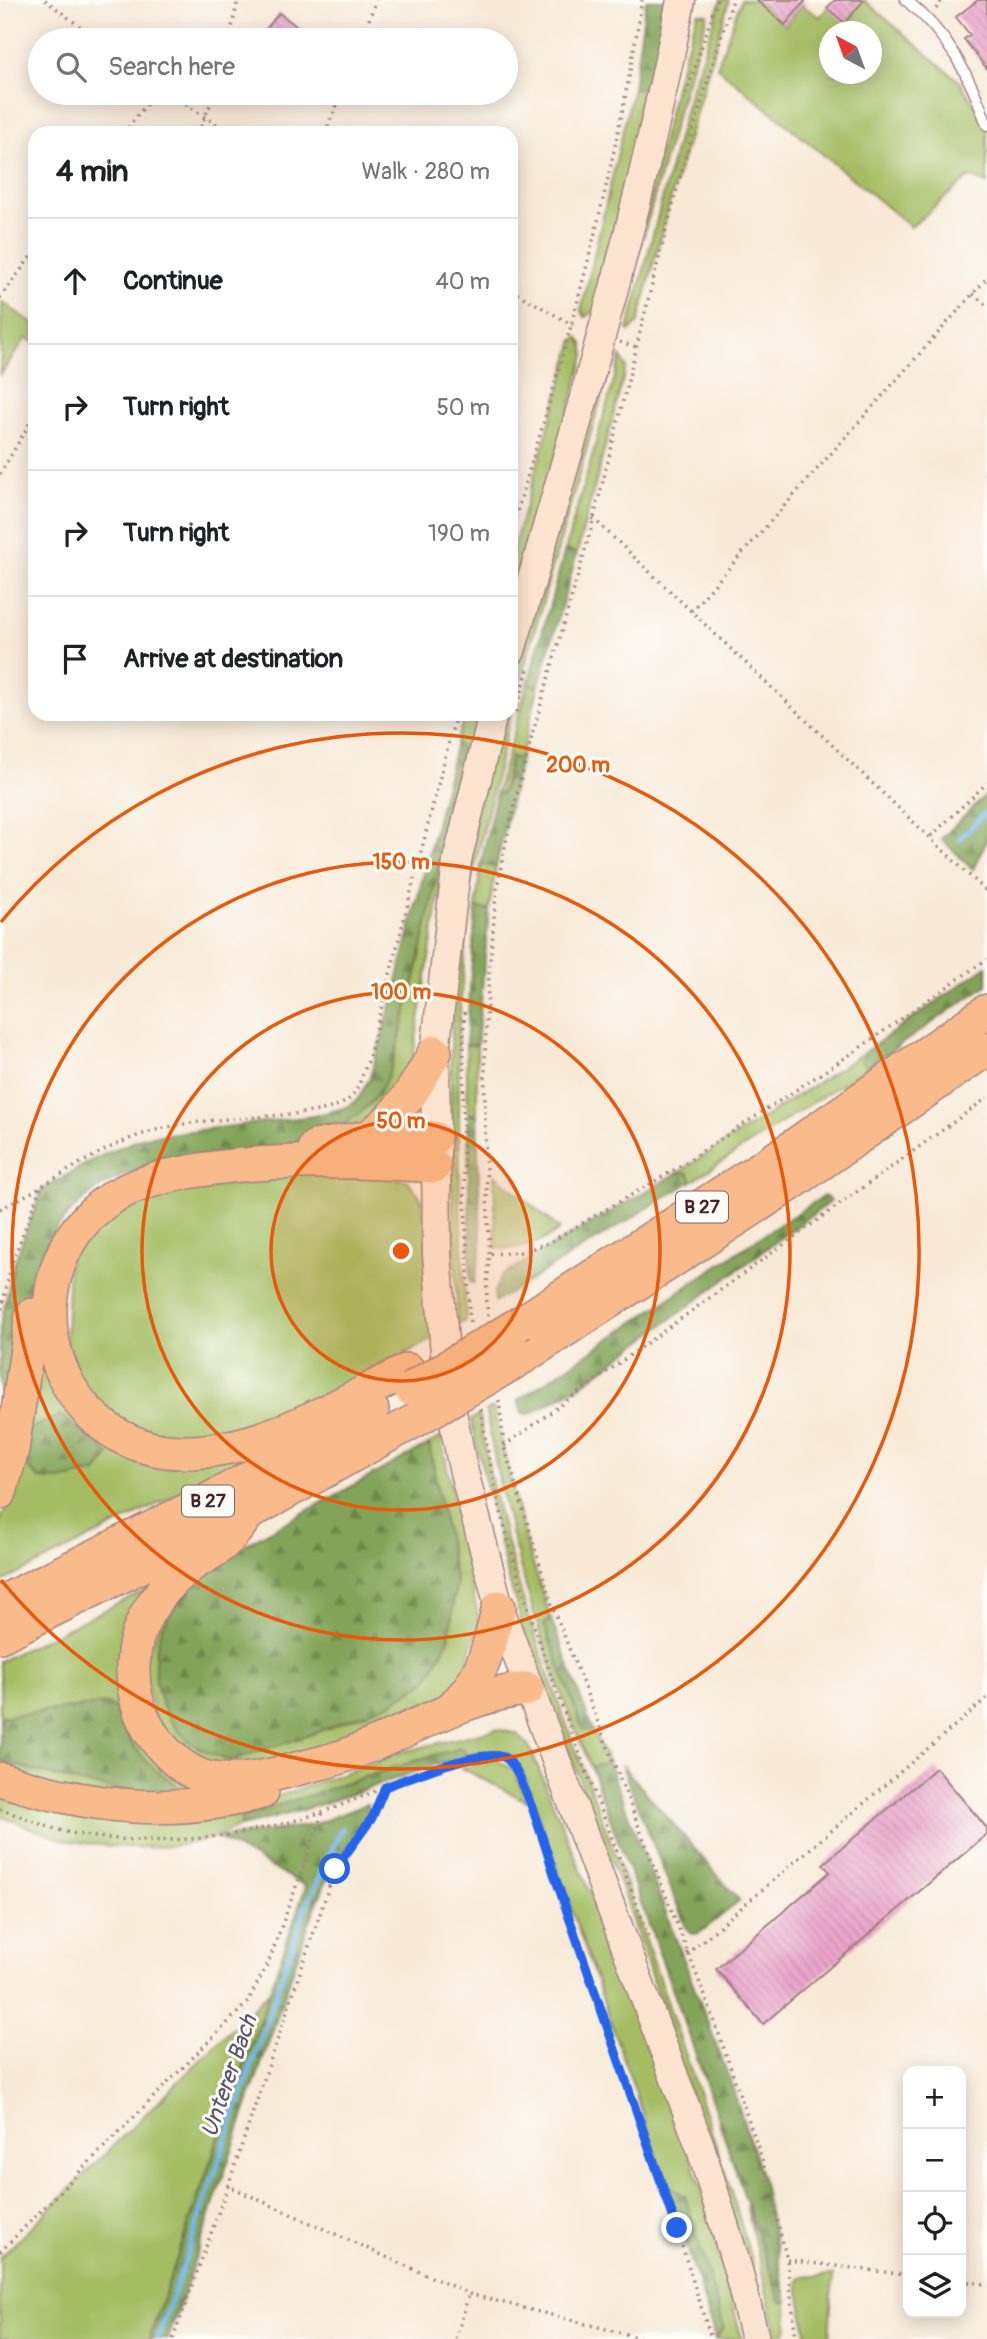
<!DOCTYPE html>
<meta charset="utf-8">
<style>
body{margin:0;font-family:Pangolin,sans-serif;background:#f6f6f6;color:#202124}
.controls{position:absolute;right:21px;bottom:21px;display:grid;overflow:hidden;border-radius:14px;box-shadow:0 4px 18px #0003}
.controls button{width:63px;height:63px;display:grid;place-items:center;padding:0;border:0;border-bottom:2px solid #e0e0e0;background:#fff;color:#202124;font:35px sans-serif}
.compass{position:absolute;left:819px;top:21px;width:63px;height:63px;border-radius:50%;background:#fff;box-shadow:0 4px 18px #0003;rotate:319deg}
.stop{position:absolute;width:21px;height:21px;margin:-16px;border:5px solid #2563eb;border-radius:50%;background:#fff}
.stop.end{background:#2563eb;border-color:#fff;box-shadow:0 2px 7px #0008}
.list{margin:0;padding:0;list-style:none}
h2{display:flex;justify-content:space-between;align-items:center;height:91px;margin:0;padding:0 28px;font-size:30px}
h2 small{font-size:23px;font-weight:400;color:#757577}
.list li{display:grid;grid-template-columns:46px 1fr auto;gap:21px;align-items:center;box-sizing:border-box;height:126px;padding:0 28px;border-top:2px solid #e0e0e0}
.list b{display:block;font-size:26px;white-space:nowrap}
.list em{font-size:23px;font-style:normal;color:#757577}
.icon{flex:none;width:38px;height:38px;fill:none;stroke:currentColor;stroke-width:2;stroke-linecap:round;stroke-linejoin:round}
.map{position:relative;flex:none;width:987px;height:2339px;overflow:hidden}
.search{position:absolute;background:#fff;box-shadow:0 4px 18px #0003;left:28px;top:28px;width:490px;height:77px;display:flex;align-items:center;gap:18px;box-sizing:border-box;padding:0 24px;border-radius:38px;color:#757577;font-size:26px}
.panel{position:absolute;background:#fff;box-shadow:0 4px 18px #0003;left:28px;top:126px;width:490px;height:595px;border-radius:21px}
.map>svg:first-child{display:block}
</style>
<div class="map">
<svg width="987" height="2339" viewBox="0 0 987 2339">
<defs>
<pattern id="forest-firs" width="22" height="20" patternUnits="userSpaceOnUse" patternTransform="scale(1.75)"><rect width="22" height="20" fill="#83a459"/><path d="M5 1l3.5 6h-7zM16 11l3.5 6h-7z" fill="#6d854a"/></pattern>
<pattern id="building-back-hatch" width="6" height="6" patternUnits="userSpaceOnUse" patternTransform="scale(1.75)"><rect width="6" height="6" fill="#eaa6ca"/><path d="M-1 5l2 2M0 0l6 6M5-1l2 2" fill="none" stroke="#ca8eae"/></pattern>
</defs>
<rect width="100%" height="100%" fill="#fdfcf7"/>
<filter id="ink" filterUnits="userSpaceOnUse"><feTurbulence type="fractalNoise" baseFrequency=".0143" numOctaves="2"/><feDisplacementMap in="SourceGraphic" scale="14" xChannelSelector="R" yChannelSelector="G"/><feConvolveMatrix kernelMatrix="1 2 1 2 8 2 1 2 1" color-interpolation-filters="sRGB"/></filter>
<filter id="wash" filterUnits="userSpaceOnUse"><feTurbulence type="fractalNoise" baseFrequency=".00686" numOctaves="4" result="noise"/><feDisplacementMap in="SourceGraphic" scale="28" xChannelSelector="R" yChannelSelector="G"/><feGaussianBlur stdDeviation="1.57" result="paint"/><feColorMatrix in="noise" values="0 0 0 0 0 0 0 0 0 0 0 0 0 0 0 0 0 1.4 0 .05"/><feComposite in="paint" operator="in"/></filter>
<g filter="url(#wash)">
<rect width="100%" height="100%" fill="#f8e9d7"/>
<path fill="#a4bd63" stroke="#776e47" stroke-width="2" fill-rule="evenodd" d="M 721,0 L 729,0 L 670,201 L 638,323 L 630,331 L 628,330 L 690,93 Z
M 741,0 L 756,0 L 785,25 L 802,5 L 820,17 L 827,8 L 864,0 L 960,82 L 987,125 L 987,184 L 969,177 L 911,227 L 717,67 ZM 830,32 L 872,32 L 872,74 L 830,74 Z
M 698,13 L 708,14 L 680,103 L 620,322 L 678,75 Z
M 633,88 L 650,90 L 597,310 L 585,317 L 581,311 Z
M 2,302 L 35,325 L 35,344 L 26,338 L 0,375 Z
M 578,337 L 583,344 L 585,355 L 511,608 L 511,556 L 574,340 Z
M 612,354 L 613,356 L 511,713 L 511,683 L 606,358 Z
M 621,356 L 626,367 L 577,553 L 565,550 Z
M 528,684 L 538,688 L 520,759 L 511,757 L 502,793 L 496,794 Z
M 465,714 L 480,714 L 449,835 L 409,1082 L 391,1108 L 329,1137 L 289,1144 C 320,1134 356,1123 377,1096 C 391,1076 398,1044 404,1021 C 428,931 443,839 461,748 L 456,743 Z
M 502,714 L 511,714 L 470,887 L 458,1037 L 460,1200 L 466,1321 L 458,1325 C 450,1178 444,1031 463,885 C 470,828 489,770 502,714 Z
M 481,864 L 496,867 L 489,910 L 476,908 Z
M 466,1045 L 477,1045 L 477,1115 L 468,1113 Z
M 865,1052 L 862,1061 L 866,1068 L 692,1181 L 688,1173 L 679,1172 Z
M 294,1168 L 407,1180 L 421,1198 L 430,1256 L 436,1337 L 311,1406 L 221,1438 L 136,1434 L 65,1369 L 69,1250 L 149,1190 Z
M 494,1174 L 560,1229 C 541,1245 520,1249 496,1249 Z
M 40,1357 L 51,1383 L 76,1420 L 246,1460 L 0,1583 L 0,1522 L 13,1490 Z
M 493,1408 L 526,1543 L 551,1619 L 544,1625 L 583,1730 L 593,1731 L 608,1762 L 591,1767 C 542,1654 506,1532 486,1411 Z
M 479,1415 C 501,1557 553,1690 604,1824 C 634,1904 662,1986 690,2068 C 719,2155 750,2241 768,2331 L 628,1905 L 529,1648 L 506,1570 L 471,1420 Z
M 441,1437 L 479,1622 L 457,1698 L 247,1774 L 191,1758 L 154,1718 L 143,1665 L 166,1608 L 195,1588 L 230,1761 L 315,1733 L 391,1703 L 426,1681 L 449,1639 L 456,1583 L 429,1444 Z
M 152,1587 L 161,1592 C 150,1607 141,1621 135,1639 C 120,1691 152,1765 208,1778 C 217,1780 226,1780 235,1781 L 225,1795 C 148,1814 73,1795 0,1772 L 0,1761 C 57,1777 112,1789 171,1795 L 177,1790 C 174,1780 164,1779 157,1773 C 137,1754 124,1732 114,1707 L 105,1704 L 0,1717 L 0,1661 Z
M 496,1729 L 517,1734 L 529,1746 L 625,1976 L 700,2182 L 742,2339 L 716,2339 L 724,2328 L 685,2196 L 668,2186 L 539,1817 C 532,1799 523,1755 500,1752 C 490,1751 477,1754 466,1755 L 462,1748 L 427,1757 L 243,1817 L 240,1826 C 194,1852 128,1850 77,1842 C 51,1839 24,1824 0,1816 L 0,1788 L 253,1805 L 406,1751 Z
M 497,1760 L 514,1770 L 526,1801 L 461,1768 Z
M 270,1991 L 149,2339 L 0,2339 L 0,2258 Z
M 746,2205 L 781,2302 L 787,2302 L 788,2326 L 782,2338 L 777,2337 Z
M 833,2275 L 829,2339 L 807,2339 L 798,2284 L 801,2277 Z"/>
<path fill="url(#forest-firs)" stroke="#666242" stroke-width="2" d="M 646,0 L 666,0 L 669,5 L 650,90 L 633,88 Z
M 565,550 L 577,553 L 538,688 L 528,684 Z
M 456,743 L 461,748 C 443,839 428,932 404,1022 C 397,1045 391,1078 376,1096 C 306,1187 140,1115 58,1227 C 28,1268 27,1313 16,1361 C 13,1373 5,1384 0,1395 L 0,1327 L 14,1263 L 42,1190 L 96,1158 L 144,1137 L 314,1116 L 344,1108 L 358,1099 L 370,1077 L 392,1002 Z
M 511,757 L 520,759 L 496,867 L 481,864 L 496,794 L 502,793 Z
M 987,794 L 987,840 L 973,869 L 941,839 Z
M 476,908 L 489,910 L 477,1045 L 466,1045 Z
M 987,966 L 987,985 L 866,1068 L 862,1061 L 865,1052 Z
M 468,1114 L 477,1115 L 481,1250 L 474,1283 L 470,1282 Z
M 679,1172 L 688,1173 L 692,1181 L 495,1302 L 494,1293 L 501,1276 Z
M 824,1196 L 831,1201 L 579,1387 L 530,1414 L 522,1413 L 518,1400 C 621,1333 720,1261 824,1196 Z
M 61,1415 L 110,1455 L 96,1472 L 60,1480 L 39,1479 L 22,1460 L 27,1430 Z
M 429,1444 L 456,1583 L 449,1639 L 426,1681 L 391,1703 L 315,1733 L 230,1761 C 218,1756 201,1751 191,1743 C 152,1711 145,1657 169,1615 C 174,1606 184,1599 191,1591 L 166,1608 L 248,1543 Z
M 551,1619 L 593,1731 L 583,1730 L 544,1624 Z
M 106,1704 L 114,1707 C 126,1739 145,1767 175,1783 L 178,1790 L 119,1790 L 76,1782 L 0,1761 L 0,1717 Z
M 462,1748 L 466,1755 C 388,1779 321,1809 240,1826 L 242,1817 L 427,1757 Z
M 608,1762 L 731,2083 L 762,2178 L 787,2302 L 781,2302 L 686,2026 L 591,1767 Z
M 621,1764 L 740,1901 L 699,1933 L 693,1934 L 687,1929 Z
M 367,1804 L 367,1814 L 331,1869 L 309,1923 L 168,2339 L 149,2339 L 306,1886 L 218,1838 L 313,1825 Z
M 668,2186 L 685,2196 L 724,2328 L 716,2339 Z"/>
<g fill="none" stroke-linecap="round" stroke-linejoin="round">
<path stroke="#76b9ec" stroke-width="5" d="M 959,839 L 987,811
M 158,2339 L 305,1909 L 342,1828"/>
</g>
<g id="blocks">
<path fill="url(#building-back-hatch)" d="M 756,0 L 806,0 L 785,25 Z
M 835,0 L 864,0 L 845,23 L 827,8 Z
M 978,0 L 987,0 L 987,69 L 964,39 L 970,35 L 956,17 Z
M 279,13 L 315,40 L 277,40 L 265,31 Z
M 936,1768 L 987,1828 L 987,1834 L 763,2024 L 716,1969 L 830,1872 L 823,1864 Z"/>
</g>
</g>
<g filter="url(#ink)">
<use href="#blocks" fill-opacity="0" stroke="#a18481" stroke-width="2"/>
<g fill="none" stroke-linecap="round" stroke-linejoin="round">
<defs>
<path id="service" d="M 906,0 C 947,33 970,75 987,125"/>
<path id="secondary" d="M 511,651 C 573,436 639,220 681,0
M 493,714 L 457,861 L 435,1052 L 437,1254 L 448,1391 L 462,1464 L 499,1607 L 700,2146 L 738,2270 L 755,2339"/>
<path id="trunk" d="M 368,1137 C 400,1115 417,1085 435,1052
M 315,1147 L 368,1137 L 434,1138
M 522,1322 L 779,1156 L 987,1011
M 525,1356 L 788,1186 L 987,1049
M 408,1370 C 341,1403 268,1449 191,1452 C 49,1457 0,1273 111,1198 C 184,1154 350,1160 434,1166
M 0,1492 L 12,1450 L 32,1315
M 249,1513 C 241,1523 234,1534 225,1542 C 214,1553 198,1559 186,1569 C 154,1595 133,1627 133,1668 C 133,1692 138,1713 151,1733 C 164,1752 185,1773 208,1778 C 237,1784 265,1777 292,1770 C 307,1766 323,1763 338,1758 C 402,1737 460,1696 527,1689
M 0,1603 L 218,1495 L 372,1410
M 0,1636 L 249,1513 L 416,1420
M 451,1708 C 483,1681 489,1646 499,1607
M 0,1779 C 87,1807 173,1818 262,1792"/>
</defs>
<use href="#service" stroke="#a18481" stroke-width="13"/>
<use href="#secondary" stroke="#a18481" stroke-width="31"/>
<use href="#trunk" stroke="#a18481" stroke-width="36"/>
<path stroke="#a18481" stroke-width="3.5" stroke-dasharray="2 5" stroke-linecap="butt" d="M 45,0 L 98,40
M 936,9 L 942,0
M 229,40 L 238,0
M 362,40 L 376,0
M 168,93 L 230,133
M 686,94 L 717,0
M 124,133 L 155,93
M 198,133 L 215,93
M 325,133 L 342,93
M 511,290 L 573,325
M 973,294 L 987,306
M 0,298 L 35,251
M 620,342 L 636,347
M 0,474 L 35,414
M 593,518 L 987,892
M 511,531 C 565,354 614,183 642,0
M 691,611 L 987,278
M 516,712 L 529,665
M 931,836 L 987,783
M 464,1012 L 463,1146 L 470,1326
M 0,1209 C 53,1183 98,1146 156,1130 C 196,1119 241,1119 282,1115 C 303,1113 327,1112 345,1102 C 358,1094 362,1075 368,1061 L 456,714
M 491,1254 L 521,1252 L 548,1243 L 669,1173 L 848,1056 L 987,959
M 0,1316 L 12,1263 L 41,1186
M 488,1316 C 484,1289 491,1263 489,1236 C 484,1141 482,1046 491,951 C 494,927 494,901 499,877 C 522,755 562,637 594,517 C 638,344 677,170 733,0
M 499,1400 L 504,1446 L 551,1602 L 712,2014 L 763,2162 L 787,2260 L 796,2339
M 481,1409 C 507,1594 589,1767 650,1942
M 504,1446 L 987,1098
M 384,1789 L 372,1818 L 335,1869 L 228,2186 L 469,2294 L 645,2339
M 0,1809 C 23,1817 47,1828 71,1833 C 154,1848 245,1839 325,1811 C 364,1798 461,1750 499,1756 C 519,1759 534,1817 540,1834 C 602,2001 659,2169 711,2339
M 687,1954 L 987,1698
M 0,2252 L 247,2003 L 269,1961 L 323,1812
M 787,2260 L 908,2275
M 961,2281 L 987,2284
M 173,2339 L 228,2186
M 456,2339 L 469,2294"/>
<use href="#service" stroke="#fff" stroke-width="10"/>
<use href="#secondary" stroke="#fde4d1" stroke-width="28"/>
<use href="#trunk" stroke="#fabb8c" stroke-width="33"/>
<defs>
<path id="trunk-bridge" d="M 411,1389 L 522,1322
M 416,1420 L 525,1356"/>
</defs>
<use href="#trunk-bridge" stroke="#a18481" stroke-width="36" stroke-linecap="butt"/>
<use href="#trunk-bridge" stroke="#fabb8c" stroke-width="33"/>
</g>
</g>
<g fill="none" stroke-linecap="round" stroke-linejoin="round" filter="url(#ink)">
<path stroke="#2563eb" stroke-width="9" d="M 335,1869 L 372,1818 L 385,1787 C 407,1779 489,1744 507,1759 C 524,1773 547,1853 555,1877 C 596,1994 637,2111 677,2228"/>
</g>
<circle cx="401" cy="1251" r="130" fill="#e8590c" fill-opacity=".12"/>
<g fill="none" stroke="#e8590c" stroke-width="3.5">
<circle cx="401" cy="1251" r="130"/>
<circle cx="401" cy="1251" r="259"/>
<circle cx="401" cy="1251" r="389"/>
<path d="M1 922A518 518 0 1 1 1 1580"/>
</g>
<g text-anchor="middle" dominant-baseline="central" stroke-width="6" stroke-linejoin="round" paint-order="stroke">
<g fill="#fdfcf7" stroke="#806168" stroke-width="2">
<rect x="676" y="1191.5" width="52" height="31" rx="5"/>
<rect x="182" y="1485.5" width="52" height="31" rx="5"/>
</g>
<g font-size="19" font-weight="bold" fill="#4a1f2b">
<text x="702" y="1207">B 27</text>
<text x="208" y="1501">B 27</text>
</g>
<g font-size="23" font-style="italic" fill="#59556f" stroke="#fdfcf7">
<text transform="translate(229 2076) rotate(-71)">Unterer Bach</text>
</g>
</g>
<circle cx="401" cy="1251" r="10" fill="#e8590c" stroke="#fdfcf7" stroke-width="3.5"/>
<g font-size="21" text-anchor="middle" font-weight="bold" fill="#e8590c" stroke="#fdfcf7" stroke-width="6" stroke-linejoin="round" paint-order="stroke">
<text x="578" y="772">200 m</text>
<text x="401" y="869">150 m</text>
<text x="401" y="999">100 m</text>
<text x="401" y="1128">50 m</text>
</g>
</svg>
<div class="controls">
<button>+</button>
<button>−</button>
<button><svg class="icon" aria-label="locate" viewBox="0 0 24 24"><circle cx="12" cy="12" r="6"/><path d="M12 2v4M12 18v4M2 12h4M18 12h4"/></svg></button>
<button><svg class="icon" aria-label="layers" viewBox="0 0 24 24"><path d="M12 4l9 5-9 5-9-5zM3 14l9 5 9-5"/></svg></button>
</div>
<svg class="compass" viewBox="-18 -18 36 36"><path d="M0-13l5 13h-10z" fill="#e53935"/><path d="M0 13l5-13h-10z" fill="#757577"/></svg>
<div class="stop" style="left:335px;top:1869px"></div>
<div class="stop end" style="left:677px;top:2228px"></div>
<div class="search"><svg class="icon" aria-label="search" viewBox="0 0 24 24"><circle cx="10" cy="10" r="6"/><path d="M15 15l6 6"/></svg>Search here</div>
<section class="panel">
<h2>4 min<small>Walk · 280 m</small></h2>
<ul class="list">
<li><svg class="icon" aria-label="ahead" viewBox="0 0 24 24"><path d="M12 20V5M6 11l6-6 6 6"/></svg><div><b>Continue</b></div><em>40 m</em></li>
<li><svg class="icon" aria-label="right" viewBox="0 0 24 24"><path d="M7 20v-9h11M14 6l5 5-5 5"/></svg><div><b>Turn right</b></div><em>50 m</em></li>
<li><svg class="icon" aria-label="right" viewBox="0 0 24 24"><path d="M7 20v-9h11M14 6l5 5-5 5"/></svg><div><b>Turn right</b></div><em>190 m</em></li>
<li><svg class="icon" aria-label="arrive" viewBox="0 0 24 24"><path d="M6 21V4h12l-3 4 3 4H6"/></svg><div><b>Arrive at destination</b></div></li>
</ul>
</section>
</div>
